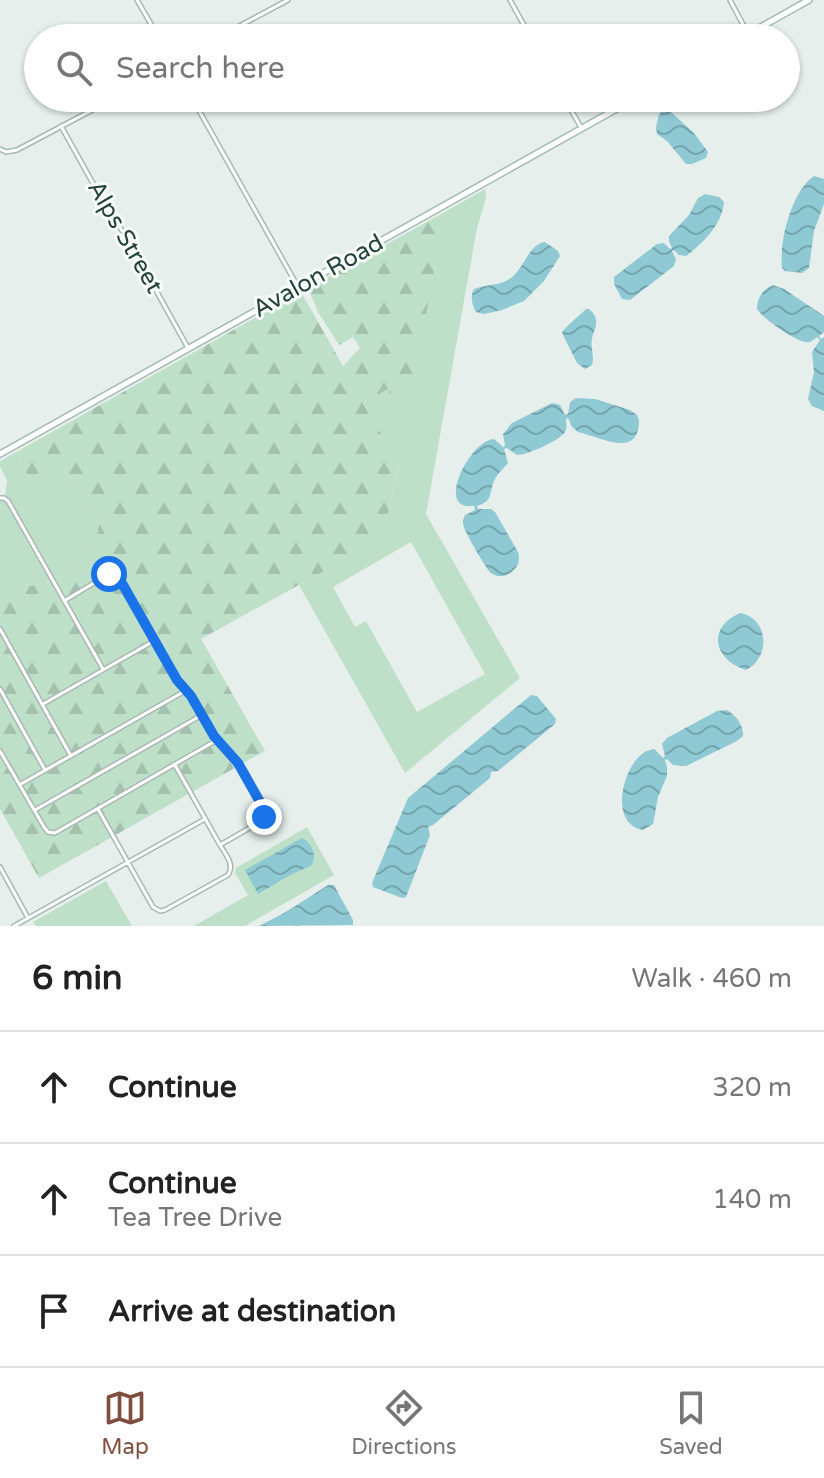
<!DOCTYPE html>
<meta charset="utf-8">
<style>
body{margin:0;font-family:"Varela Round",sans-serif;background:#f2f2f2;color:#222}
.stop{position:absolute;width:24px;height:24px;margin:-18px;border:6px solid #1a73e8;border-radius:50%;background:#fff}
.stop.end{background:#1a73e8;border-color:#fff;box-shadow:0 2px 8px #0008}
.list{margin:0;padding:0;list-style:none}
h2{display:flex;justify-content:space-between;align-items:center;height:104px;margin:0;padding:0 32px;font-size:34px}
h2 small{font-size:26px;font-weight:400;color:#767676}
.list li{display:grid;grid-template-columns:52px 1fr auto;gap:24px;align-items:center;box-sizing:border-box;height:112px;padding:0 32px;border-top:2px solid #e0e0e0}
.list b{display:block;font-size:30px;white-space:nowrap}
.list p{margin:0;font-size:26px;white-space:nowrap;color:#767676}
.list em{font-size:26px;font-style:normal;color:#767676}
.icon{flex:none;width:44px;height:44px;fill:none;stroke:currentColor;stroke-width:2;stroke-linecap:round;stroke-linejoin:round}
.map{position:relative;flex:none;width:824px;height:926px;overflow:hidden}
.search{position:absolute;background:#fff;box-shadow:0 2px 6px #0004;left:24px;right:24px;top:24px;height:88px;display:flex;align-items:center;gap:20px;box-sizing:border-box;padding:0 28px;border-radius:44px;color:#767676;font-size:30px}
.sheet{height:440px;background:#fff}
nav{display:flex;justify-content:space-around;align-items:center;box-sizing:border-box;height:112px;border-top:2px solid #e0e0e0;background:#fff;font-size:22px;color:#767676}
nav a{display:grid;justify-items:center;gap:4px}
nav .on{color:#804e3d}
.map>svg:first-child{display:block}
</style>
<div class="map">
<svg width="824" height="926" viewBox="0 0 824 926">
<defs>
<pattern id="forest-firs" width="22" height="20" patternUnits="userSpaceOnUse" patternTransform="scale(2)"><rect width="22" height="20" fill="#bfe0c8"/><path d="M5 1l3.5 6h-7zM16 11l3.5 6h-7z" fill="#a4c1ad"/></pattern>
<pattern id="water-waves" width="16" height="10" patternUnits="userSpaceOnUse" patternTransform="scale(2)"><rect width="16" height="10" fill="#8ec9d4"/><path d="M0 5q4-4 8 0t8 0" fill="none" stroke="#74a5ad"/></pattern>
</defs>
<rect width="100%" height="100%" fill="#e6efeb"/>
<path fill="#bfe0c8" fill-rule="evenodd" d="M 485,189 L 486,198 L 477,228 L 426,514 L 520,678 L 405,773 L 299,585 L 382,538 L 399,466 L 363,403 L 388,389 L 391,406 L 401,403 L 410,396 L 442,228 L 443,213 ZM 411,542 L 485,674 L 417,712 L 366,621 L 355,627 L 333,587 Z
M 20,450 L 19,464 L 62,470 L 83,490 L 100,520 L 94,549 L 75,567 L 55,581 L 29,586 L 19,605 L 0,598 L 0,501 L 5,497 L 7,480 L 0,467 L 0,461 Z
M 307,827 L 334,875 L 245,926 L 194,926 L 248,895 L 235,873 L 236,868 Z
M 106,881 L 132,926 L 36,926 L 33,922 Z"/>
<path fill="url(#forest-firs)" d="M 443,213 L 442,228 L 411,396 L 401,403 L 396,412 L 391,406 L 388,389 L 363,403 L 399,465 L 382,539 L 201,639 L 265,751 L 39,878 L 0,809 L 0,598 L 19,605 L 29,586 L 55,581 L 75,567 L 94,549 L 100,520 L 83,490 L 62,470 L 37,486 L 19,464 L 20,450 L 301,292 L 343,366 L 360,348 L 353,337 L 339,345 L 318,312 L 308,288 Z"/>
<path fill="url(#water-waves)" d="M 663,111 L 671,112 L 694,133 L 708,152 L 706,158 L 692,164 L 686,164 L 667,141 L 657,134 L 656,127 L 659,114 Z
M 814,176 L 824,179 L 824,204 L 814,231 L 809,268 L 802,273 L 785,271 L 782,268 C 779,242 791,192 814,176 Z
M 705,194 L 719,197 L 724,202 C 722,225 703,243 686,256 L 679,255 L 674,250 L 672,251 L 676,259 L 674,266 L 630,300 L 622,299 L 614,284 L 614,277 L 657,244 L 664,243 L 670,249 L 672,248 L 669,241 L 669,236 L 689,215 L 698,198 Z
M 545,242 L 558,251 L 560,256 L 544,281 L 524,301 L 502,310 L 484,314 L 476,312 C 472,306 470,295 474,289 C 486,284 500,286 511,278 C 524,268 529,244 545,242 Z
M 773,285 L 784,289 L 824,316 L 824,332 L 819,336 L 821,339 L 824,337 L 824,411 L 812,406 L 808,399 L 814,372 L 812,352 L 820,340 L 817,337 C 813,340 811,343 806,342 C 796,342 761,317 757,309 C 757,298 763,289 773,285 Z
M 586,309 L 589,309 C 593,313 595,314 596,320 C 597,327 593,332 592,339 C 590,348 595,356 592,365 L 585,369 L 577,363 L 562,333 C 565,327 580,315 586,309 Z
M 576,398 L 595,399 L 630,410 L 637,415 L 639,420 C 639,460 601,437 578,432 L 572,427 L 568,418 L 566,419 C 566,424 568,427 565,432 C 559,441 527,455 517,455 L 507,448 L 504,449 L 508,463 C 504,468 498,473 495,479 C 488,493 494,501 477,506 L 478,509 L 491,509 L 495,512 L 518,552 C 524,570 502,582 491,573 C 486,569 466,534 464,527 C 462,521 463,520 465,515 L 475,510 L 474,506 C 470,506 465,507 461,504 C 444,493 473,440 494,439 L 503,447 L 505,446 L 503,434 L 512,423 L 552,403 L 560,405 L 565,415 L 568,414 L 570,402 Z
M 740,613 C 769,618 771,658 746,670 C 714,660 706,628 740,613 Z
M 531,695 L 537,696 L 556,719 L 555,724 L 498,771 L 491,772 L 490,778 L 433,825 L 428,827 L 430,835 L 406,897 L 402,898 L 373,887 L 372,883 L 408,798 Z
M 727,710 C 736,715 744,726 743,736 L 737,741 L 686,766 L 673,765 L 667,759 L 665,760 L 667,767 L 667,776 L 658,797 L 653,824 L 643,830 C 609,824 622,769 642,754 C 645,751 650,750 654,749 L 663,758 L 665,756 L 662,744 L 667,738 L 717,711 Z
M 302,838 C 312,843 318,856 311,866 L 292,874 L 258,894 L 245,870 Z
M 328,885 L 334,885 L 336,889 L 353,920 L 353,925 L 259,926 L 286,912 Z"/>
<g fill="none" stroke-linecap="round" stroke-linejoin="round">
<defs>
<path id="minor" d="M 137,0 L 159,38
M 510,0 L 531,38
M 730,0 L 748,34
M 217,38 L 288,0
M 192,98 L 298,287
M 564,98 L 582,129
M 61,126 L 105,205 L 127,238 L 188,348
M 0,149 L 6,152 L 17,150 L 115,98
M 0,498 L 4,498 L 8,501 L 103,669
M 64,601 L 109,574 L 117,575 L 177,680 L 191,696 L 214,736 L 238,763 L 265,813 L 264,817 L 260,822 L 220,845 C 226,855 235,865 228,875 L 165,910 L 160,911 L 153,907 L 98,809
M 0,629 L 71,756
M 0,689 L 45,770
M 43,704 L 154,641
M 0,751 L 44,827 L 48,832 L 55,833 L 217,740
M 175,765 L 220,845
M 21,784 L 185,691
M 35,810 L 202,715
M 0,867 L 28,918
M 14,926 L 205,819"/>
<path id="secondary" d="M 741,38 L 809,0
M 0,454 L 636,98"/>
</defs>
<use href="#minor" stroke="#a8b8b2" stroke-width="6"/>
<use href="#secondary" stroke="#a4bbb3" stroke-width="8"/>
<use href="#minor" stroke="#fff" stroke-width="3"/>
<use href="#secondary" stroke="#fff" stroke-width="5"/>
</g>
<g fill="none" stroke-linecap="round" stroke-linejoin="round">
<path stroke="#1a73e8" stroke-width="10" d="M 109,574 L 117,575 L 119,578 L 177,680 L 191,696 L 214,736 L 238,763 L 264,809 L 264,817"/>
</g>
<g text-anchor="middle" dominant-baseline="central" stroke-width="6" stroke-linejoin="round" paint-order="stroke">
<g font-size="24" fill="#24423a" stroke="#f7fbf9">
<text transform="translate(125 237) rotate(60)">Alps Street</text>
<text transform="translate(318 276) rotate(-29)">Avalon Road</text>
</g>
</g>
</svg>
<div class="stop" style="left:109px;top:574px"></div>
<div class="stop end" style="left:264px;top:817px"></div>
<div class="search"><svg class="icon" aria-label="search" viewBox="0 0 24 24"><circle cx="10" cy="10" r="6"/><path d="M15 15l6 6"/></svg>Search here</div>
</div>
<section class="sheet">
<h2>6 min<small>Walk · 460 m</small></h2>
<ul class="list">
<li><svg class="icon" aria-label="ahead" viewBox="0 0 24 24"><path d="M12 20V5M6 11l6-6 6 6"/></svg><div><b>Continue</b></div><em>320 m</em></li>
<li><svg class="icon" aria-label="ahead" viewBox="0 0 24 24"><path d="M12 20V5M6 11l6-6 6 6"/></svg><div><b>Continue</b><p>Tea Tree Drive</p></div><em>140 m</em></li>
<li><svg class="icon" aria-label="arrive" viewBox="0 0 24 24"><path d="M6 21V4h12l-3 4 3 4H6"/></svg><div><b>Arrive at destination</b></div></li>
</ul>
</section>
<nav>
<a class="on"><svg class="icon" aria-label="map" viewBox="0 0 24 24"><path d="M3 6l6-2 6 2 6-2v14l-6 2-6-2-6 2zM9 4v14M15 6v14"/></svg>Map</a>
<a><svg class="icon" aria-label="directions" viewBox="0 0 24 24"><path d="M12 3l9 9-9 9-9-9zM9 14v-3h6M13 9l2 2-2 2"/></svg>Directions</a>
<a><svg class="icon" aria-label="saved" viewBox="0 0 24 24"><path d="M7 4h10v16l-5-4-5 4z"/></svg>Saved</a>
</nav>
